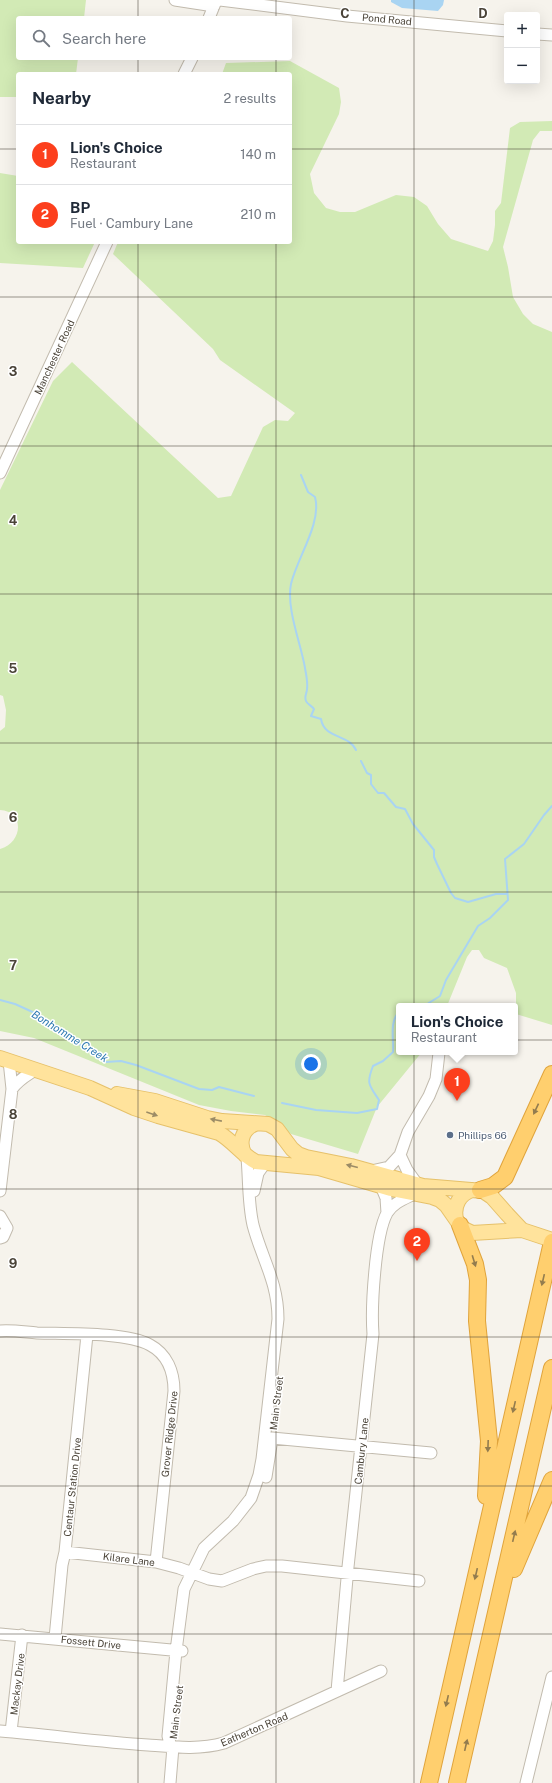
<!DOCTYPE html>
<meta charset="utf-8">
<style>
body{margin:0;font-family:"Public Sans",sans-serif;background:#f2f2f3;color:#1f2937}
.controls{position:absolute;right:12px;top:12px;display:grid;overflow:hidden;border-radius:4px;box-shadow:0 4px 16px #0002}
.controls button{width:36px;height:36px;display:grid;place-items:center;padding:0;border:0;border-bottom:1px solid #e0e1e3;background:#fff;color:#1f2937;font:20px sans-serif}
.you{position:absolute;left:311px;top:1064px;width:14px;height:14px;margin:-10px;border:3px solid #fff;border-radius:50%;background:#1a73e8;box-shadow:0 0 0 6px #1a73e833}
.badge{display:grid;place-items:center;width:26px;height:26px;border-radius:50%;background:#fc3f1d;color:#fff;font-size:13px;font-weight:700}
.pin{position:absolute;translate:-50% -33px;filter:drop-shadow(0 1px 2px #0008)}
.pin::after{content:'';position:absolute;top:21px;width:14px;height:12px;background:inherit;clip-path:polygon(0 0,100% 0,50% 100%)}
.popup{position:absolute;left:396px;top:1003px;width:122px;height:52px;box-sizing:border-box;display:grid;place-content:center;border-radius:4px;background:#fff;filter:drop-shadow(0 1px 3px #0005);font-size:13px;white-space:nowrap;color:#747a83}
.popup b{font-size:15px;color:#1f2937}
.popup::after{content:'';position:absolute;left:50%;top:100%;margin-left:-8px;border:8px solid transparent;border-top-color:#fff}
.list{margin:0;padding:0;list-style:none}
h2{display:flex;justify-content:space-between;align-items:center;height:52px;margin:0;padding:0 16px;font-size:17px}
h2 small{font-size:13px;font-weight:400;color:#747a83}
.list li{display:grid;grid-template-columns:26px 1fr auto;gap:12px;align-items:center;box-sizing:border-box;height:60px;padding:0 16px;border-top:1px solid #e0e1e3}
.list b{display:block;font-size:15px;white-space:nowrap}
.list p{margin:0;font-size:13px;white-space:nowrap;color:#747a83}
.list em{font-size:13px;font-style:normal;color:#747a83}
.icon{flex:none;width:22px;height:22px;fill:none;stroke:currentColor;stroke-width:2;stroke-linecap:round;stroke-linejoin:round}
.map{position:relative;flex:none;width:552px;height:1783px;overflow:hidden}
.search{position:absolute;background:#fff;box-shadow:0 4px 16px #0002;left:16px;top:16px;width:276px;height:44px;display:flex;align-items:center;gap:10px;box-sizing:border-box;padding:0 14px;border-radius:4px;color:#747a83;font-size:15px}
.panel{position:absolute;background:#fff;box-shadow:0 4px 16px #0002;left:16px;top:72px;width:276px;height:172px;border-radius:4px}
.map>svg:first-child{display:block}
</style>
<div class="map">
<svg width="552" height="1783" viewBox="0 0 552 1783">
<rect width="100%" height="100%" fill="#f6f3ec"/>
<path fill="#d2eab5" d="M 0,0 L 86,0 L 84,18 L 18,18 L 18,58 L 78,58 L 76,74 L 18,74 L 18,97 L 0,97 Z
M 290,61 L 339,88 L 341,102 L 339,114 L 310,174 L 314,193 L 326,208 L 340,212 L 355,212 L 396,195 L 414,197 L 427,206 L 438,224 L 451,239 L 488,251 L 493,241 L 495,225 L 495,211 L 501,203 L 510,128 L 520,122 L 552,121 L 552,131 L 540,131 L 533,140 L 503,247 L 508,267 L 513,297 L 523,314 L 533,324 L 552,332 L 552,1025 L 516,1014 L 516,993 L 507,968 L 484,958 L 479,950 L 472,950 L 467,957 L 447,1006 L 399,1006 L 399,1052 L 422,1052 L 377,1107 L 358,1154 L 291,1134 L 278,1123 L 265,1115 L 231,1111 L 199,1105 L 34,1038 L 0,1031 L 0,849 C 23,843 25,811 0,810 L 0,731 L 5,727 L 6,710 L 3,696 L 0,695 L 0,490 L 53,381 L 72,362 L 218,498 L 231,496 L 263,427 L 275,420 L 288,421 L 295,413 L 220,360 L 213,349 L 113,254 L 118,242 L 290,242 L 290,74 L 222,74 L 226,63 Z
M 0,173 L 18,176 L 18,242 L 95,242 L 83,268 L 0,263 Z"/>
<path fill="#a9d4f2" d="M 391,0 L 444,0 L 443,5 L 438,11 L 402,8 L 391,2 Z"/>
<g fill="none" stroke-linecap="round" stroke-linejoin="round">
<path stroke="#a9d4f2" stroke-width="2" d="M 301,475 L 308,492 L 315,497 C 322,523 297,558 291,584 C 286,608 301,644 305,668 C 306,674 308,682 307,689 C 307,693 304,696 306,701 C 307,704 312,706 314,709 L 311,716 L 321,719 C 324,739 349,734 356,750
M 361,761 L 367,773 L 371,775 L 371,784 L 378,793 L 384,793 L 396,807 L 405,809 L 413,824 L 434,850 L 434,857 L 437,864 L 451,893 L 455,898 L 468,902 L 496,894 L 507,894
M 0,1000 L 15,1004 L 37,1014 L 60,1032 L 70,1035 L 79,1044 L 106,1062 L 121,1061 L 136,1065 L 199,1089 L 212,1090 L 219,1087 L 254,1096
M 424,1006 L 440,996 L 446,980 L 478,926 L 490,918 L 508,900 L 505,859 L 524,844 L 544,815 L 552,806
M 282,1103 L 316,1110 L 357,1113 L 377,1109 L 379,1100 C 369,1085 366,1084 373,1066 L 383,1061 L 393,1052 C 394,1039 389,1022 399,1012"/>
<defs>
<path id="minor" d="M 175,0 L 214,6
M 220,0 L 347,16 L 507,31
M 209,18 L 216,1
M 537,34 L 552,35
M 184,74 L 192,58
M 0,473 L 107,242
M 12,1089 C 18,1080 26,1076 35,1070
M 400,1155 L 407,1170 L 417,1184
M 371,1171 L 389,1167 L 400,1155 L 408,1132 L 429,1096 L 436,1079 L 439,1053
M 381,1186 L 386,1198 L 387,1213
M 0,1191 L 12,1089 L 9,1061
M 254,1191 L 258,1173 L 265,1163
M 0,1216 L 7,1228 L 3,1237 L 0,1238
M 0,1331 C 13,1330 24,1332 37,1333 C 65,1334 126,1332 150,1345 C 167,1354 174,1372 174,1391 L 156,1562
M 272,1438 L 431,1453
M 266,1477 L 272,1439
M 65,1552 L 156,1562 L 179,1568 L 209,1579 L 222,1581 L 253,1569 L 266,1566 L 282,1566 L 419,1581
M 0,1634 L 182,1651
M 55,1638 L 62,1565 L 65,1552 L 87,1335
M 337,1691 L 348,1567 L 373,1334 C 371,1308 375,1235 387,1213 C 393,1203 404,1199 414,1194
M 0,1731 C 50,1735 99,1742 148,1745 C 174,1747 199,1750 224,1743 L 381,1671
M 11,1732 L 22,1635
M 171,1747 L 168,1736 L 176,1651 L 184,1589 L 204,1548 L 233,1521 L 251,1498 L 259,1475 L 262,1459 L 278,1319 C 278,1282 262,1259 253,1225 C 248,1203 249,1180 247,1158
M 170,1783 L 173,1747
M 526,1783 L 552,1677"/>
<path id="major" d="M 0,1058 L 90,1088 L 134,1108 L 158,1116 L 219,1133 C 233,1141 242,1155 256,1162 L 319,1168 L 391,1189 L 432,1197 L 440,1200 L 446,1205 L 462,1228 L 472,1233 L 522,1230 L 552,1240
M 117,1094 L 155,1101 L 207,1118 L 222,1121 L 268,1124 L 277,1129 L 292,1149 L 298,1154 L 306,1157 L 351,1166 L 423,1186 L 483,1191 L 492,1197 L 507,1214 L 522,1230
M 245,1155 C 238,1143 242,1129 255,1124
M 456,1219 C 453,1205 460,1194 472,1190"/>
<path id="highway" d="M 480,1190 L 493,1186 L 505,1177 L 552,1074
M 460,1225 L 475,1264 L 478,1280 L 477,1321 L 489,1441 L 486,1496
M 514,1569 L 552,1480
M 429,1783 L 552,1242
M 457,1783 L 552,1368"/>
</defs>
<use href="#minor" stroke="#c2bbae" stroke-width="13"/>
<use href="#major" stroke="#e6c16a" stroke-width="16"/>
<use href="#highway" stroke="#e0a43c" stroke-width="18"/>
<use href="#minor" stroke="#fff" stroke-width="11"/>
<use href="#major" stroke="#ffe39c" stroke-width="14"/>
<use href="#highway" stroke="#ffcf6e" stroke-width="16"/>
</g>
<defs><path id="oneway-solid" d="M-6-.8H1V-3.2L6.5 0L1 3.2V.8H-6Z"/></defs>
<g fill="#937c4e">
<use href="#oneway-solid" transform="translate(536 1109) rotate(115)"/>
<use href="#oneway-solid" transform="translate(474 1261) rotate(73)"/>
<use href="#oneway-solid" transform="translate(543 1280) rotate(103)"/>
<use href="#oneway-solid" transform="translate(514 1407) rotate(103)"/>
<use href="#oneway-solid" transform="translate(488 1446) rotate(92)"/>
<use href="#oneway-solid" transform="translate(514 1536) rotate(-77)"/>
<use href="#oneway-solid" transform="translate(476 1574) rotate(103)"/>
<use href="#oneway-solid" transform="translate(447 1701) rotate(103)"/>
<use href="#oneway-solid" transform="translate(466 1745) rotate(-77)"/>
</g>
<g fill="#9c8c66">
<use href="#oneway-solid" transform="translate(152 1114) rotate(19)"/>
<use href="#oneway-solid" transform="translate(216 1120) rotate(-169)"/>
<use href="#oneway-solid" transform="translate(352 1166) rotate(-166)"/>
</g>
<path fill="none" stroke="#4b4439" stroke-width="1" stroke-opacity="0.55" d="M 138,0 L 138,18M 276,0 L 276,18M 414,0 L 414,1783M 138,58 L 138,74M 276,58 L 276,74M 0,149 L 18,149M 290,149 L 552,149M 138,242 L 138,1783M 276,242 L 276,1783M 0,297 L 552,297M 0,446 L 552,446M 0,594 L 552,594M 0,743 L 552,743M 0,892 L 552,892M 0,1040 L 552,1040M 0,1189 L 552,1189M 0,1337 L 552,1337M 0,1486 L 552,1486M 0,1634 L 552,1634"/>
<circle fill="#5c6f8a" stroke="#fff" stroke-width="1.5" cx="450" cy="1135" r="4"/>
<g text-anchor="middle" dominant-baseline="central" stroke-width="3" stroke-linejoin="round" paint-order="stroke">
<g font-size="10" fill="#4b4439" stroke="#fff">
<text transform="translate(387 19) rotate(5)">Pond Road</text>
<text transform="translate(54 357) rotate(-65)">Manchester Road</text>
<text transform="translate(276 1403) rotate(-83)">Main Street</text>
<text transform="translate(169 1434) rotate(-84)">Grover Ridge Drive</text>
<text transform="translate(361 1451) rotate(-84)">Cambury Lane</text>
<text transform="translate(72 1487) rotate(-84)">Centaur Station Drive</text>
<text transform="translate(129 1559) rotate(7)">Kilare Lane</text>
<text transform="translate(91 1642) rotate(6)">Fossett Drive</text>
<text transform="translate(17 1684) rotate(-83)">Mackay Drive</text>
<text transform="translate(176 1712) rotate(-83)">Main Street</text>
<text transform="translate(254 1729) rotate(-23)">Eatherton Road</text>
</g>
<g font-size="10" fill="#4e5e75" stroke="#fff" text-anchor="start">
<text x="458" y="1135">Phillips 66</text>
</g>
<g font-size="11" font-style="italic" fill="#2e7ab2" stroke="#fff">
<text transform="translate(70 1036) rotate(32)">Bonhomme Creek</text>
</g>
</g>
<g font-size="13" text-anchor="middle" font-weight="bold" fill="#4b4439" stroke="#fff" stroke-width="3" stroke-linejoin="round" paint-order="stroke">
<text x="345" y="18">C</text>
<text x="483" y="18">D</text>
<text x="13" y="376">3</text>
<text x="13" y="525">4</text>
<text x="13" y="673">5</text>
<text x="13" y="822">6</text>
<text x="13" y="970">7</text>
<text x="13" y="1119">8</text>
<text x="13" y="1268">9</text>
</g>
</svg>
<div class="controls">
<button>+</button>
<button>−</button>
</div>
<div class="you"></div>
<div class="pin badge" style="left:457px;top:1101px">1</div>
<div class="popup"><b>Lion's Choice</b>Restaurant</div>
<div class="pin badge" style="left:417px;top:1261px">2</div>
<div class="search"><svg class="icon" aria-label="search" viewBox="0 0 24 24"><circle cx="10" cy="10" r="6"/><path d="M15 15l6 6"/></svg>Search here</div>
<section class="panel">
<h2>Nearby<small>2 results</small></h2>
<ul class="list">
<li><span class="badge">1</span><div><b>Lion's Choice</b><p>Restaurant</p></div><em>140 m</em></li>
<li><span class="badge">2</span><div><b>BP</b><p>Fuel · Cambury Lane</p></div><em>210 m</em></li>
</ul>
</section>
</div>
